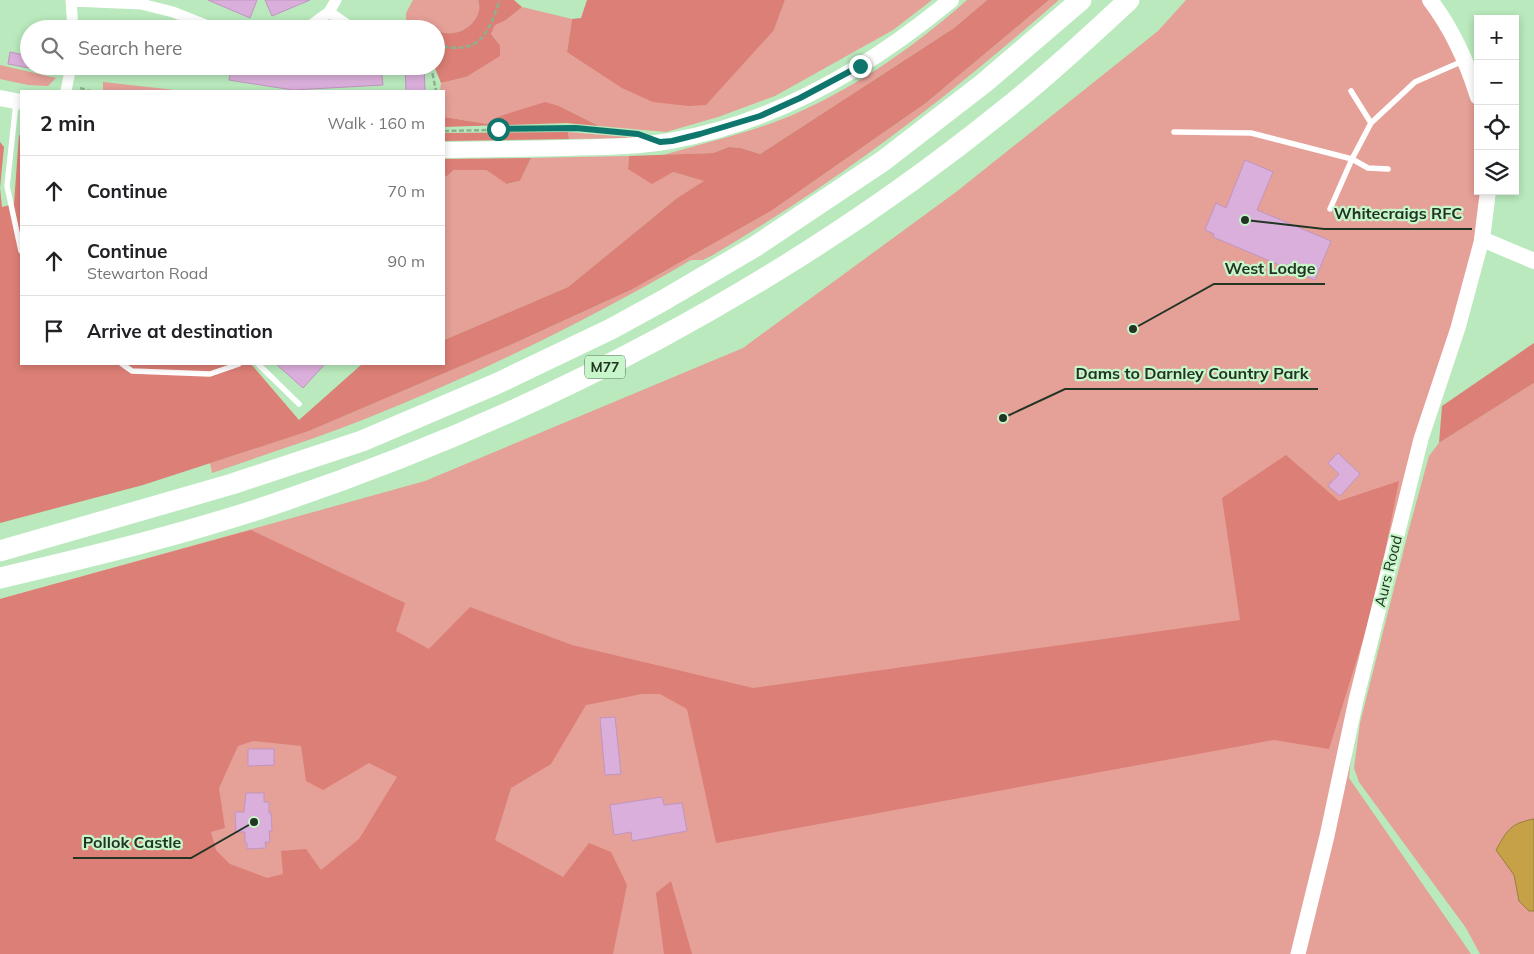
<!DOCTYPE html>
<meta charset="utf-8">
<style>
body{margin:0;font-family:Mulish,sans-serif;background:#f6f6f6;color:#202124}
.controls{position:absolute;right:15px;top:15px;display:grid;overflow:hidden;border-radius:0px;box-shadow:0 2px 8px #0003}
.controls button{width:45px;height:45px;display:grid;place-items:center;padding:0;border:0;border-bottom:1px solid #e0e0e0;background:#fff;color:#202124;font:25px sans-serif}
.stop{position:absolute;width:15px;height:15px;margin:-11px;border:4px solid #0f766e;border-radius:50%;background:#fff}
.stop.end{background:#0f766e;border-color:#fff;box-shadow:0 1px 5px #0008}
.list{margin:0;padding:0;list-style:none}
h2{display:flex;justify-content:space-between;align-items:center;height:65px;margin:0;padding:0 20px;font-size:21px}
h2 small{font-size:16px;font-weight:400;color:#757577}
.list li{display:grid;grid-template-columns:32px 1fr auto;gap:15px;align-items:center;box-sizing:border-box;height:70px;padding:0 20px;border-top:1px solid #e0e0e0}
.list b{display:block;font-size:19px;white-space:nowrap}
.list p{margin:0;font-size:16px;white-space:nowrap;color:#757577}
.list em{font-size:16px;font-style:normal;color:#757577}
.icon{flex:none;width:28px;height:28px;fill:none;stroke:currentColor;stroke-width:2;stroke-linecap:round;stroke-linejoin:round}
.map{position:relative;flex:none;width:1534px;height:954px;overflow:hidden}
.search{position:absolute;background:#fff;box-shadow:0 2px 8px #0003;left:20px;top:20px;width:425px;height:55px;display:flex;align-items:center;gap:12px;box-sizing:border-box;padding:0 18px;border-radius:28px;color:#757577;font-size:19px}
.panel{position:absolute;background:#fff;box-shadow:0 2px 8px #0003;left:20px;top:90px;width:425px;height:275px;border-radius:0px}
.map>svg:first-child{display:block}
</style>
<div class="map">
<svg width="1534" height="954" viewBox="0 0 1534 954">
<rect width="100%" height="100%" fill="#b9e9bc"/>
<path fill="#e5a098" d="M 413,0 L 478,0 C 484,15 468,32 452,33 C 447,34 441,32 436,31 L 436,29 L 428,29 L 415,23 L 406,26 L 406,13 Z
M 785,0 L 932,0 L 893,30 L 775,96 L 718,117 L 666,132 L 599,126 L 559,106 L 497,117 L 488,124 L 444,117 L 444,91 L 440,91 L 441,83 L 466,77 L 500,45 L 491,34 L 495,24 L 506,20 L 522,7 L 572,19 L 567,52 L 774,30 Z
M 967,0 L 987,0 L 954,28 L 760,154 L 741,148 L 729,147 L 713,153 L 663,155 C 707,142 754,132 797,113 C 860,85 916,45 967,0 Z
M 1049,0 L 1059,0 C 997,54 933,107 866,155 C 816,191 765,224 713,255 L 703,260 L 691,260 C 587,321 478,374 365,419 C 315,439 263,455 212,473 L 210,463 L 309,431 L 515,343 L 633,289 L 771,211 L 926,103 Z
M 1186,0 L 1429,0 L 1465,61 L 1478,108 L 1478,191 L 1487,191 L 1356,700 L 1349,778 L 1471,954 L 0,954 L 0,599 L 425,481 L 743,348 L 956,192 L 1158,31 Z
M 0,65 L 56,78 L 48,86 L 28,85 L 0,79 Z
M 103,82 L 184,91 L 103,91 Z
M 568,132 L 639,138 L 569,139 Z
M 629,156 L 628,169 L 673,172 L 705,181 L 677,198 L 568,287 L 444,340 L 444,176 L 447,176 L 454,170 L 486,170 L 508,184 L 520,181 L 531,158 Z
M 1534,383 L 1534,954 L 1480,954 L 1466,928 L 1359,782 L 1354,768 L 1360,723 L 1409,529 L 1429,456 L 1439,443 Z"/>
<path fill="#dc7f76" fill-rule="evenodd" d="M 478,0 L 514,0 L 522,7 L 506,20 L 495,25 L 491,34 L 500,45 L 500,56 L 466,77 L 441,83 L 434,66 L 436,66 L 436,31 C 441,32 447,34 452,33 C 468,32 484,15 478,0 Z
M 587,0 L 785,0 L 774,30 L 706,105 L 689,106 L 653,102 L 622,88 L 567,52 L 572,19 L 581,18 Z
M 987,0 L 1049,0 L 926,103 L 771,211 L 633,289 L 515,343 L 309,431 L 143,485 L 0,523 L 0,142 L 4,147 L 0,188 L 2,207 L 14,204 L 19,135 L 21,136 L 21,364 L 251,364 L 299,420 L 361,365 L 360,364 L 444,364 L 444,340 L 568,287 L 677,198 L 704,181 L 673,172 L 652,184 L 628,169 L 629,156 L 713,153 L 729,147 L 741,148 L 760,154 L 954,28 Z
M 545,102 L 559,106 L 599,126 L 566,123 L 444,127 L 444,117 L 488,124 L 497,117 Z
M 568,132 L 569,139 L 444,141 L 444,133 Z
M 531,158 L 520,181 L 507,184 L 486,170 L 454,170 L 447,176 L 444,176 L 444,159 Z
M 1534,343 L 1534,383 L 1439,443 L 1442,406 Z
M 1286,455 L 1339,501 L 1399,481 L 1375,601 L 1329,749 L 1274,740 L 716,843 L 687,709 L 660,694 L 642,694 L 586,705 L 551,764 L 511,788 L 495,840 L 563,877 L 589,843 L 611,852 L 627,885 L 613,954 L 0,954 L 0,599 L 251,530 L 405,603 L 396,631 L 429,649 L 470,607 L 572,645 L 753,688 L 1240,620 L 1222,498 ZM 253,741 L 301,746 L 306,781 L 323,790 L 369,763 L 397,777 L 359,839 L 321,870 L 306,849 L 281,851 L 283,874 L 267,878 L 230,864 L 216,850 L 211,832 L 225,828 L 219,788 L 238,746 Z
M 671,881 L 692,954 L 664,954 L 656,893 Z"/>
<path fill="#c6a147" stroke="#95813c" d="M 1534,819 L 1534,911 L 1529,911 L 1519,901 L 1514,875 L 1496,850 C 1507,830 1511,823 1534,819 Z"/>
<path fill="#dbafdb" stroke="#c095c0" d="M 208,0 L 257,0 L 250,18 Z
M 265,0 L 310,0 L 272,16 Z
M 10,52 L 29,56 L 29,68 L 8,64 Z
M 231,66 L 279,66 L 278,68 L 293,70 L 381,66 L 383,85 L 293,90 L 229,80 Z
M 405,66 L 424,66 L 425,91 L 406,91 Z
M 1245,160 L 1273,172 L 1257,210 L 1331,241 L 1315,280 L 1213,237 L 1214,234 L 1205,230 L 1216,203 L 1226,208 Z
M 276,364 L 325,364 L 303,388 Z
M 1338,453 L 1360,474 L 1340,496 L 1328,486 L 1339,474 L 1328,463 Z
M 615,717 L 621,774 L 605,775 L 600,718 Z
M 248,749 L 274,749 L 274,765 L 248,766 Z
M 246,793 L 264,793 L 264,802 L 269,802 L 269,813 L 271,813 L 272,831 L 269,831 L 270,842 L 265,842 L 266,848 L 247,849 L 247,843 L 245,843 L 245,832 L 236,832 L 235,812 L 244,812 Z
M 662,797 L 664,805 L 682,803 L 687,831 L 632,841 L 631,832 L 614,835 L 610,805 Z"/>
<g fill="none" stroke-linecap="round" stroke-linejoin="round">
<path stroke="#8bb28e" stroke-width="2.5" stroke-dasharray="5 2.5" stroke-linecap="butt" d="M 436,45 C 480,55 487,36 500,0
M 431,66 L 436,91
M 80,88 L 90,91
M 444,131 L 576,128 L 597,130"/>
<path stroke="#fff" stroke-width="5.5" d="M 1351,91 L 1371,123
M 16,103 L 7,186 L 21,251
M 1174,132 L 1251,133 L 1352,159 L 1368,168 L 1388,169
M 1330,209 L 1352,159 L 1371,123 L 1415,82 L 1463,61
M 122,364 L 132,371 L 210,374 L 239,364
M 258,364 L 299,404"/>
<path stroke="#fff" stroke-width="11" d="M 71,0 L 73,29
M 71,1 L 141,4 L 173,12 L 216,29
M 329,12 L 353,29
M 306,29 L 329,12 L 336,0
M 66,91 L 71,66"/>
<path stroke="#fff" stroke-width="15" d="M 1298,954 L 1327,836 L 1356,700 L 1421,439 L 1458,328 L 1482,239"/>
<path stroke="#fff" stroke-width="16" d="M 1430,0 C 1453,30 1467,62 1478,97
M 0,98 L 21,102
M 444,150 C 484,149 524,149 565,148 C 600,147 635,147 670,141 C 775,123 870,67 951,0
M 1488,191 L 1482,239 L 1534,261"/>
<path stroke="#fff" stroke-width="21" d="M 0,551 L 232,484 L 362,441 L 496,384 L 611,329 L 664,300 L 756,246 L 883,161 L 984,83 L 1081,0
M 0,578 C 94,556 189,533 280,502 C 541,414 789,284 1003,111 C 1047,76 1088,38 1129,0"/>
</g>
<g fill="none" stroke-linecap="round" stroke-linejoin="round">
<path stroke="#0f766e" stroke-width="6" d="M 498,129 L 576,128 L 638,134 L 660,142 L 672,141 L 700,134 L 760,116 L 800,98 L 860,66"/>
</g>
<g text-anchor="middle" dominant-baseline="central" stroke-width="4.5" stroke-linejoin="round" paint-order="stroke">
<rect fill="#c6f6c9" stroke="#536f56" stroke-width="1" x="585" y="355.5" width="40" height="23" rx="4"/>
<g font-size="14" font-weight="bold" fill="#223524">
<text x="605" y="367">M77</text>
</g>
<g font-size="15" fill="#223524" stroke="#c6f6c9">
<text transform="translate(1388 571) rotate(-76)">Aurs Road</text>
</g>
</g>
<path fill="none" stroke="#223524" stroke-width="2" d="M1245 220L1324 229H1472M1133 329L1214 284H1325M1003 418L1065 389H1318M254 822L191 858H73"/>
<g fill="#223524" stroke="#c6f6c9" stroke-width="2">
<circle cx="1245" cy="220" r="5"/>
<circle cx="1133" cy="329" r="5"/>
<circle cx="1003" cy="418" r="5"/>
<circle cx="254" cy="822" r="5"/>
</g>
<g font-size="16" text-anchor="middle" font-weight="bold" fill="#223524" stroke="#c6f6c9" stroke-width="4.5" stroke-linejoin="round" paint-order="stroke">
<text x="1398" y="219">Whitecraigs RFC</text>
<text x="1270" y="274">West Lodge</text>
<text x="1192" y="379">Dams to Darnley Country Park</text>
<text x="132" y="848">Pollok Castle</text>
</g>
</svg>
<div class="controls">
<button>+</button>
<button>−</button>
<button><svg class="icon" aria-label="locate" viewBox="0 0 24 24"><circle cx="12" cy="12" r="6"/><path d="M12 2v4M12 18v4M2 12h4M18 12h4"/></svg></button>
<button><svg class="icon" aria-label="layers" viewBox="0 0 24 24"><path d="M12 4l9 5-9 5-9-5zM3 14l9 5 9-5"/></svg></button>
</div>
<div class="stop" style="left:498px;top:129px"></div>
<div class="stop end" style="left:860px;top:66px"></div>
<div class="search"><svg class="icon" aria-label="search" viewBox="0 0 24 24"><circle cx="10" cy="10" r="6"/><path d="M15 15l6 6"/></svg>Search here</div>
<section class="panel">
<h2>2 min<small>Walk · 160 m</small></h2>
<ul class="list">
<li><svg class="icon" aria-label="ahead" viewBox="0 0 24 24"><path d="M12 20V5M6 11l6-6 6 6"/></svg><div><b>Continue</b></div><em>70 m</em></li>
<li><svg class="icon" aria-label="ahead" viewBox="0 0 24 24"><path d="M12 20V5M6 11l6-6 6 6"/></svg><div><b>Continue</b><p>Stewarton Road</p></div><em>90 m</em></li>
<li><svg class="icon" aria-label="arrive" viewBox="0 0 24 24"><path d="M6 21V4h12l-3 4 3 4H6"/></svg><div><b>Arrive at destination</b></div></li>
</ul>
</section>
</div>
